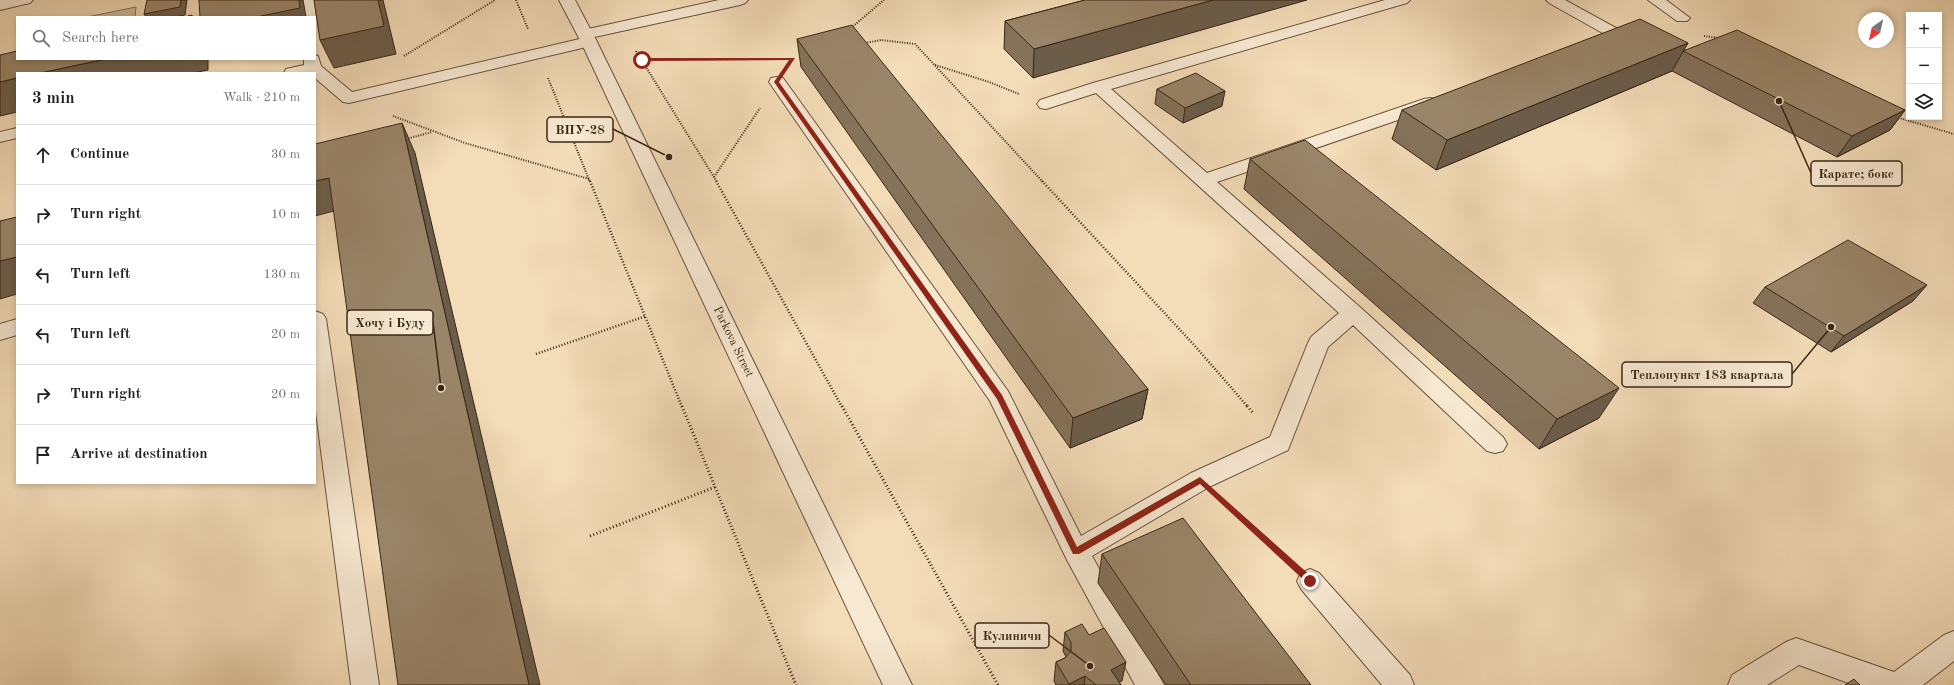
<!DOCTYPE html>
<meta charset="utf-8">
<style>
body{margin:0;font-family:"Old Standard TT",serif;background:#f6f6f6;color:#222}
.controls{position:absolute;right:12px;top:12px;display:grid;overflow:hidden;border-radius:0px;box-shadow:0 2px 6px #0003}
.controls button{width:36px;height:36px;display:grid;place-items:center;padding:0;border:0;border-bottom:1px solid #e0e0e0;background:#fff;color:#222;font:20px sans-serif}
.compass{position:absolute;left:1858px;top:12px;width:36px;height:36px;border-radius:50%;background:#fff;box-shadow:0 2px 6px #0003;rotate:214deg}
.stop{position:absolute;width:12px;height:12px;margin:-9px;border:3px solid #8f2418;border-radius:50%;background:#fff}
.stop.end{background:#8f2418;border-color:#fff;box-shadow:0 1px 4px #0008}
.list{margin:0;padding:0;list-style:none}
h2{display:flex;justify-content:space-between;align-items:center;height:52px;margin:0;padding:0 16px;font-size:17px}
h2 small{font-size:13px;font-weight:400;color:#767676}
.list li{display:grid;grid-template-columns:26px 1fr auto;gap:12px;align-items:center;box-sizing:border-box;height:60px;padding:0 16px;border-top:1px solid #e0e0e0}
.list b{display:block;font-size:15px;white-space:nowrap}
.list em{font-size:13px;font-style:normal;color:#767676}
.icon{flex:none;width:22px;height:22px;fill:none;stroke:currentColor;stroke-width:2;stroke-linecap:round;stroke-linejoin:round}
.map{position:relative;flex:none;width:1954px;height:685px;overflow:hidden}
.search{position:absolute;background:#fff;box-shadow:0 2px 6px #0003;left:16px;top:16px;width:300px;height:44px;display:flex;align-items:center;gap:10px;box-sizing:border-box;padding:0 14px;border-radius:0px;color:#767676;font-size:15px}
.panel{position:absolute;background:#fff;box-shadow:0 2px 6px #0003;left:16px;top:72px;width:300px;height:412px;border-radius:0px}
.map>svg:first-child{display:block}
</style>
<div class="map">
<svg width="1954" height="685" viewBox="0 0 1954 685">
<rect width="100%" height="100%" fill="#f3dcb8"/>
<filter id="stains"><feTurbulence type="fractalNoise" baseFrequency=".005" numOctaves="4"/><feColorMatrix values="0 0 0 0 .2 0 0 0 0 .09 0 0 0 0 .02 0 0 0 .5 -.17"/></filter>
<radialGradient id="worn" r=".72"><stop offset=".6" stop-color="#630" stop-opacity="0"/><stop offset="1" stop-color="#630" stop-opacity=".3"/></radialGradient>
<path fill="#d3bd9c" stroke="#867258" d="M 136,7 L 135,17 L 87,17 Z"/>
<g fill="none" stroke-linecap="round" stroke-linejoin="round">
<defs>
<path id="service" d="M 0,0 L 33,0 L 30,3 L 0,10 Z
M 298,0 L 314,0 L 316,17 L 315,18 L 300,17 Z
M 719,0 L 748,0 L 745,3 L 740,5 L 590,38 L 595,39 L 597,42 L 595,45 L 349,103 L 343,102 L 315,78 L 315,73 L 284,73 L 286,69 L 304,65 L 304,59 L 315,59 L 315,55 L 318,56 L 321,66 L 352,92 L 584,38 L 579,37 L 577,34 L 579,31 Z
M 1385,0 L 1410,0 L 1407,3 L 1111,89 L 1207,173 L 1424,99 L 1430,98 L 1436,99 L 1439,103 L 1436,107 L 1217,182 L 1361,308 L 1503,437 L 1507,444 L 1503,451 L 1495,453 L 1487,451 L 1353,325 L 1328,347 L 1288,450 L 1209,487 L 1092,556 L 1164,685 L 1135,685 L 1067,560 L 990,401 L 769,82 L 771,78 L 777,77 L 783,78 L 1008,391 L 1081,536 L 1191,473 L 1270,437 L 1308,343 L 1311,337 L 1339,313 L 1096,93 L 1046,109 L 1040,108 L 1037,104 L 1040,100 L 1093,83 Z
M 1546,0 L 1565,0 L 1627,34 L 1629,37 L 1627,40 L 1615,40 L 1549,3 Z
M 17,128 L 17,138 L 0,142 L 0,132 Z
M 315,311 L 323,314 L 326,319 L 379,685 L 351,685 L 315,404 Z
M 17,319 L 17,335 L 0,340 L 0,324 Z
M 1310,569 L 1319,573 L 1410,675 L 1414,685 L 1382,685 L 1301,589 L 1297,581 L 1301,573 Z
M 1954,631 L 1954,661 L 1923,685 L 1854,685 L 1799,665 L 1767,685 L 1728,685 L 1732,675 L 1786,642 L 1796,638 L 1894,672 L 1944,635 Z"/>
<path id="minor" d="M 559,0 L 575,0 L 597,42 L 912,685 L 883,685 L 581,42 Z
M 1648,0 L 1666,0 L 1690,18 L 1687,21 L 1677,21 Z"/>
</defs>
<use href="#service" stroke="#67543d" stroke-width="2"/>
<use href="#minor" stroke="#67543d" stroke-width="2"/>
<path stroke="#382614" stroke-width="2" stroke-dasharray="1 1.5" stroke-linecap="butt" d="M 516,0 L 528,29
M 851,28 L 884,0
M 1704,36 L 1719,38
M 865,43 L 881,40 L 915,44 L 1043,182
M 636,51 L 717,182
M 404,56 L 495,0
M 642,60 L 762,59
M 935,65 L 989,82 L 1019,94
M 548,78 L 590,182
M 393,116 L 465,143 L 589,179
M 1896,117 L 1954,134
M 406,139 L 432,132
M 714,177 L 760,108"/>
<path stroke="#382614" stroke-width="2.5" stroke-dasharray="1 2" stroke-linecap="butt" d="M 590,181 L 682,407
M 716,181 L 842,407
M 1042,181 L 1195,346 L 1248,407
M 536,354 L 646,316"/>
<path stroke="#382614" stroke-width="3" stroke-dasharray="1 2.5" stroke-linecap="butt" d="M 682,406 L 796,685
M 842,406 L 998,685
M 1247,406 L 1254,414
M 1227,504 L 1286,559
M 590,536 L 715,487"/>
<use href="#service" fill="#f7e8d1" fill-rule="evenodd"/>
<use href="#minor" fill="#f7e8d1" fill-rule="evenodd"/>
</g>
<path fill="#84725a" stroke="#382614" d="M 1085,0 L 1033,78 L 1004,49 L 1005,21 Z
M 797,39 L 1148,389 L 1142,419 L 1070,448 L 801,67 Z
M 1688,43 L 1683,51 L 1905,110 L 1890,130 L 1837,157 L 1672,71 L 1436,170 L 1392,139 L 1402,110 Z
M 1157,89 L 1222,106 L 1183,123 L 1155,104 Z
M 1250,159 L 1599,418 L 1539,449 L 1244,189 Z
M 1765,287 L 1913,301 L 1831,352 L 1753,303 Z
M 1102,554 L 1311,685 L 1166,685 L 1098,583 Z
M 1065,632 L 1122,681 L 1119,682 L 1121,685 L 1056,685 L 1054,681 L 1056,662 L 1065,658 L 1066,657 L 1063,651 Z"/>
<path fill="#6b5d4a" stroke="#382614" d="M 181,0 L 187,0 L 185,15 L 175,17 L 146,17 L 144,14 Z
M 299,0 L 303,0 L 306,17 L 256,17 Z
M 378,0 L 383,0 L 396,54 L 334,68 L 320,40 Z
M 1213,0 L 1307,0 L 1033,78 L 1034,49 Z
M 1688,43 L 1672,71 L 1436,170 L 1447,140 Z
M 106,59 L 208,59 L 208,70 L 192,73 L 40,73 Z
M 17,78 L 17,112 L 0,116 L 0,82 Z
M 1225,91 L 1222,106 L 1183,123 L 1185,108 Z
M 1905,110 L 1890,130 L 1837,157 L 1852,136 Z
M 402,123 L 415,153 L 540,685 L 529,685 Z
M 329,178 L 345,208 L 315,216 L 315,181 Z
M 17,257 L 17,294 L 0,299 L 0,261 Z
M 1927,285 L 1913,301 L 1831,352 L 1844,336 Z
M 1619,388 L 1599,418 L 1539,449 L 1557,419 Z
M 1148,389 L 1142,419 L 1070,448 L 1073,418 Z
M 1126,662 L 1122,681 L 1113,685 L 1111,670 Z
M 1085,676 L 1084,685 L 1069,685 L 1069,684 Z"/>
<path fill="#998569" stroke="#382614" d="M 147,0 L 181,0 L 180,7 L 144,14 Z
M 199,0 L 299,0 L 300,8 L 256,17 L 200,17 Z
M 314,0 L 378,0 L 384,26 L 320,40 Z
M 1085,0 L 1213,0 L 1034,49 L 1005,21 Z
M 192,15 L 192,17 L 184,17 Z
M 1640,19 L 1688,43 L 1447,140 L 1402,110 Z
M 852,25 L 1148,389 L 1073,418 L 797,39 Z
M 1737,30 L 1905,110 L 1852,136 L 1683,51 Z
M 17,51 L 17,59 L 106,59 L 40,73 L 17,73 L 17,78 L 0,82 L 0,55 Z
M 1196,73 L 1225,91 L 1185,108 L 1157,89 Z
M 402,123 L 529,685 L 398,685 L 329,178 L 315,181 L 315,144 Z
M 1305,140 L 1619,388 L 1557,419 L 1250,159 Z
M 17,217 L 17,257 L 0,261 L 0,221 Z
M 1848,240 L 1927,285 L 1844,336 L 1765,287 Z
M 1183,518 L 1311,685 L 1191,685 L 1102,554 Z
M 1082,624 L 1089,635 L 1104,628 L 1126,662 L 1111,670 L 1121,685 L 1096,685 L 1094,683 L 1085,676 L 1069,684 L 1056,662 L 1065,658 L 1071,651 L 1071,642 L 1065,632 Z
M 1854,679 L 1860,685 L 1845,685 Z"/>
<path fill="#8f2418" d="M 795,58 L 779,82 L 1002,395 L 1077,547 L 1200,477 L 1313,578 L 1313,583 L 1307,583 L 1200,484 L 1079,554 L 1073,554 L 997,399 L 774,82 L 789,60 L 642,61 L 640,60 L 642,58 Z"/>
<g text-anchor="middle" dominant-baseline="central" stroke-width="3" stroke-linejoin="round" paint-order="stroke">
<g font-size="12" fill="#382614" stroke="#f7e8d1">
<text transform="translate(733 342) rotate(64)">Parkova Street</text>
</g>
</g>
<path fill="none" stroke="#382614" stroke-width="1.5" d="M669 157L613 129M1779 101L1811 173M441 388L433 322M1831 327L1792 374M1090 666L1049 635"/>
<g fill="#382614" stroke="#f7e8d1" stroke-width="1.5">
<circle cx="669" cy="157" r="4"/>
<circle cx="1779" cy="101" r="4"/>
<circle cx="441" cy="388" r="4"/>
<circle cx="1831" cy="327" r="4"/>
<circle cx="1090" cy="666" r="4"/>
</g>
<g fill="#f7e8d1" stroke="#382614" stroke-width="1.5">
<rect x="547" y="117" width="66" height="25" rx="4"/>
<rect x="1811" y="161" width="91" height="25" rx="4"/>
<rect x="347" y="310" width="86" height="25" rx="4"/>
<rect x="1622" y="362" width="170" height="25" rx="4"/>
<rect x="975" y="623" width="74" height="25" rx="4"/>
</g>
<g font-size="13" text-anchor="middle" font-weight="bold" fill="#382614">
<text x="580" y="134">ВПУ-28</text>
<text x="1856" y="178">Карате; бокс</text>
<text x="390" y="327">Хочу і Буду</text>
<text x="1707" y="379">Теплопункт 183 квартала</text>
<text x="1012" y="640">Кулиничи</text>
</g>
<rect width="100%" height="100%" filter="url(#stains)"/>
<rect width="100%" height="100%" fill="url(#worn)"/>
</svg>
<div class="controls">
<button>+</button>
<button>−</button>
<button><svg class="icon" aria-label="layers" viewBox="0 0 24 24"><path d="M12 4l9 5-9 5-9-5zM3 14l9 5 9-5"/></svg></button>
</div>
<svg class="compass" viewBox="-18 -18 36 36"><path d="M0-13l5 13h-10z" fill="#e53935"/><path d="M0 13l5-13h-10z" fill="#767676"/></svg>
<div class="stop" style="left:642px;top:60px"></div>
<div class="stop end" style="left:1310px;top:581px"></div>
<div class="search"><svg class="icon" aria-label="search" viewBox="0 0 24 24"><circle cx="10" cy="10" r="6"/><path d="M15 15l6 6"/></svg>Search here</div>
<section class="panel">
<h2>3 min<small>Walk · 210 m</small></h2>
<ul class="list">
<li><svg class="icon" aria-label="ahead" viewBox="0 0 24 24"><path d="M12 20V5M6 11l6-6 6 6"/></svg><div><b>Continue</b></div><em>30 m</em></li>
<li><svg class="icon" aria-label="right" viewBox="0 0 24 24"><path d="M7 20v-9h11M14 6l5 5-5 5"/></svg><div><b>Turn right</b></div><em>10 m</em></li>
<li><svg class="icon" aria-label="left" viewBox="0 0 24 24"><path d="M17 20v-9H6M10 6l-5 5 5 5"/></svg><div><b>Turn left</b></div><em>130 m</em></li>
<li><svg class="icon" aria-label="left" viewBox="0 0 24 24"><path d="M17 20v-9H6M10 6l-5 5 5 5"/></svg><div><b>Turn left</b></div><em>20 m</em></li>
<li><svg class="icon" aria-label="right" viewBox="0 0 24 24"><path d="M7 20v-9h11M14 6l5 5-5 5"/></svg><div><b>Turn right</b></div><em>20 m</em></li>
<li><svg class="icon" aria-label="arrive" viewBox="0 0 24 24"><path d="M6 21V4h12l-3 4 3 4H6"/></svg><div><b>Arrive at destination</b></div></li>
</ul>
</section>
</div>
